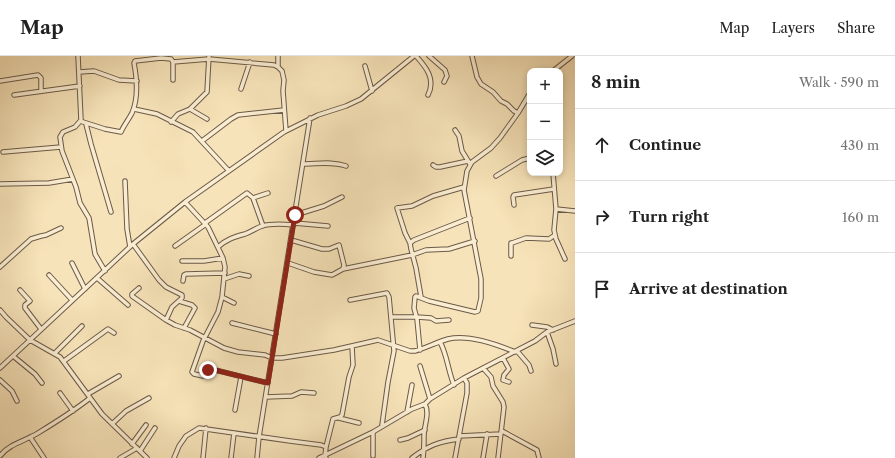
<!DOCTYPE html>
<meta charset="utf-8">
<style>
body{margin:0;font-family:"Libre Caslon Text",serif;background:#f6f6f6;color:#222}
.controls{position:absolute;right:12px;top:12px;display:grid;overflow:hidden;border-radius:8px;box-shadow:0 2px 6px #0003}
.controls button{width:36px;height:36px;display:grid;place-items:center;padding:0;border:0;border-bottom:1px solid #e0e0e0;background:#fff;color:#222;font:20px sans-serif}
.stop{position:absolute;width:12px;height:12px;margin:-9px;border:3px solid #8f2418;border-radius:50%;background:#fff}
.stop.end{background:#8f2418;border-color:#fff;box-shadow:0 1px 4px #0008}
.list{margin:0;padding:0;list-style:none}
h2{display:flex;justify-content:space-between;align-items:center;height:52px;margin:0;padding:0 16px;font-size:17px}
h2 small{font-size:13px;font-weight:400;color:#767676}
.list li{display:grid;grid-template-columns:26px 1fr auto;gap:12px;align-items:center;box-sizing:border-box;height:72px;padding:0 16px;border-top:1px solid #e0e0e0}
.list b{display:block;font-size:15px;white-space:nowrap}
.list em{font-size:13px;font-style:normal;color:#767676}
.icon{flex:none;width:22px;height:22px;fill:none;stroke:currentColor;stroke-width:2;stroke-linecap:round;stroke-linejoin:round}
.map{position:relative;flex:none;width:575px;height:402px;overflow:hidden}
header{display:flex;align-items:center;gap:24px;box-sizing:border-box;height:56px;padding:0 20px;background:#fff;border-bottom:1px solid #e0e0e0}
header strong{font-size:19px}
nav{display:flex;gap:22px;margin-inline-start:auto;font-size:14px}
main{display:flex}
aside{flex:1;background:#fff}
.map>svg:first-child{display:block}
</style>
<header>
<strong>Map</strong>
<nav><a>Map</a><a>Layers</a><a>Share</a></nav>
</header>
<main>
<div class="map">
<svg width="575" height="402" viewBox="0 0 575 402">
<rect width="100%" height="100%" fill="#f7e3b9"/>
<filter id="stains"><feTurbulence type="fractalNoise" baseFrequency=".005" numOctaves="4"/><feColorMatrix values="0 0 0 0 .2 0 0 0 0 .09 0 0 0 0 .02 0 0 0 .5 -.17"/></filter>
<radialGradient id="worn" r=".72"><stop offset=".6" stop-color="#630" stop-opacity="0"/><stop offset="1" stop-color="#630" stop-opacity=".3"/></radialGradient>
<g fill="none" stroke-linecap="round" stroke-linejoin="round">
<defs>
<path id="minor" d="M 78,0 L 81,64 L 75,71 L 63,76 L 60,81 L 62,95 L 76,131 L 80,147 L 89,162 L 95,198 L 105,215
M 278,0 L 278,11
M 416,0 C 426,11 436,23 428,39
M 429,0 L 445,14 L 447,20 L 444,26
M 472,0 L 477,21 L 481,28 L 493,36 L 501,45 L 507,48 L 514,55 L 518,57
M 173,6 L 209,3 L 274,9 L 278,11 L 282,15 L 284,24 L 283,35 L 286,75
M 365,10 L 372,35
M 553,15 L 572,0
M 79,16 L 94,15 L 119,24 L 137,25
M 0,25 L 38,19 L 41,22 L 41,35
M 241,33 L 250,6
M 14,39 L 80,30
M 134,53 L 157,58 L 193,76 L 229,115
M 190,53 L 207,63
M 80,65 L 105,73 L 121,76 C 124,69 129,63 132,57 C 139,41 137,23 134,7 L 135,5 L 161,2 L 171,3 L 173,6 L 173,24
M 171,66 L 178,58 L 190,53 L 207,36 L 209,0
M 86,68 L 91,88 L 111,156
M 455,74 L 459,80 L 462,95 L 470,108
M 202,85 L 231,63 L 238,59 L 284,54
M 3,96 L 61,91
M 303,108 C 317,108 333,105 346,110
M 433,109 L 436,111 L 440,111 L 468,105
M 553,117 L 556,153 L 554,174 L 556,183 L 565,203
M 496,120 L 522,104 L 530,102
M 125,125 L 127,173 L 130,191
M 0,128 L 49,127 L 73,123
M 253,142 L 268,137
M 185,146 L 208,171 L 223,202 L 225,211 L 222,241 L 218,256 L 203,285 L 192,316 L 194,318 L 203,320 L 206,319 L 208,314 L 211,313 L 268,327
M 514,149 L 513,141 L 514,139 L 554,133
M 556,153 L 575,155
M 295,159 L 324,150 L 342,141
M 205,167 L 247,137 L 253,142 L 263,170
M 294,167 L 328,170
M 291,184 L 322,193 L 329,193 L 339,189 L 344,209 L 343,213
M 410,187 L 414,184 L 470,162
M 133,188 L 159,224 L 166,231 L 182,239 L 182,242 L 172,251 L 166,264
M 175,190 L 206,168
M 218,191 C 227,183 234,181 245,178 C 251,176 256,172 262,170 C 272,167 284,168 294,169
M 511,200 L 511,187 L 512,187 L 526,182 L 549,183 L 555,179
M 182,205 L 204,205 L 223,202
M 72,207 L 85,233
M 288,207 L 314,216 L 332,219 L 343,213 L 412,199 L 426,194 L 449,193 L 475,185
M 0,211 L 31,183 L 41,180 L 46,179 L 61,172
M 49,219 L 72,244
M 97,222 L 128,249
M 224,223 L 239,218 L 249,220
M 183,225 L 184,219 L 186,218 L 225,217
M 139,232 L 132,238 L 132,240 L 166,264 L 175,269 L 190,274 L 224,292 L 238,296 L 265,299 L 272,302 L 282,302 L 334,294 L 378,284 L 410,295 L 415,295 C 426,292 437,286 448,283 C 469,278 496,288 515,296
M 20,234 L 30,245 L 25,249 L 25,252 L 41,273
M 222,241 L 234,247
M 421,241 L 416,212 L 411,193 L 410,187 L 405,177 L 397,152 L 412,150 L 433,140 L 464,131
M 350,244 L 387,237 L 389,241 L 394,295 L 388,326 L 382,369
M 179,245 L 192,249 L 195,252 L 184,272
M 0,254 L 6,261 L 30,284 L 60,301 L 102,358 L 147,402
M 391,261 L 417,261 L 431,262 L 436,265 L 449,264
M 232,267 L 276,278
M 532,269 L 547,271 L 553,274
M 547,276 L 553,293 L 556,308
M 440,286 C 447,298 448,315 454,329
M 420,294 L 417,263 L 414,252 L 415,241 L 416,240 L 429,245 L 475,256 L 478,255 L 481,242 L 481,223 L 464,134 L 467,115 L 472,106 L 491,92 L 500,82 L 518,57 L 530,37
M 517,295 L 529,309 L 531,315
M 55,297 L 82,270
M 13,300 L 35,318 L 42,327
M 503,302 L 509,313 L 504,319 L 503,324 L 509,326
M 64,305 L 108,273 L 114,277
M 420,310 L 430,343
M 0,312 L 133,188 L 185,146 L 284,76 L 318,59 L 346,50 L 361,43 L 414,0
M 483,312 L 491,321 L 493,330 L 503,346 L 504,351 L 498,402
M 0,324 L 12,335 L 17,345
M 60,337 L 73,355
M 88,338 L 119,320
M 266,341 L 292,340 L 301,336 L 314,337
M 235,354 L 241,321
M 407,356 L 412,329
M 339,362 L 359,367
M 112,368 L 126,355 L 149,342
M 502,375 L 537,394 L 539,402
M 373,376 L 373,400
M 459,380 L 501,378
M 30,381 L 44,402
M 400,384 L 408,382 L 425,374
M 132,388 L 146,369
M 326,391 L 333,363 L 340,361 L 342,359 L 349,321 L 353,309 L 352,290
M 140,395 L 155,372
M 0,400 C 9,388 25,385 38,377 C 56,366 74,355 90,342
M 120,402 L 137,392
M 174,402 L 179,390 L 186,380 L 199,372 L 290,385 L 321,389 L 326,391 L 325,400 L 326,402
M 203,402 L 206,372
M 231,402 L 234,377
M 257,402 L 259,381 L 310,62
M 319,402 L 373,376 L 412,353 L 425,348 L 430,343 L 464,322 L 535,285 L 547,276 L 575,265
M 412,402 C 427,390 440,385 459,383
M 423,402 C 424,395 424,387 424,380 C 424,369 430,358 425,348
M 455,402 L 467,337 L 467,327 L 464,322
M 483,402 L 487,378"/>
</defs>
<use href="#minor" stroke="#6b5a48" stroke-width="5.5"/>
<use href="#minor" stroke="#faedd2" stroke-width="3.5"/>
</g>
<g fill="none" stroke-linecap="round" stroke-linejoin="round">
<path stroke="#8f2418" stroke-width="5" d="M 208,314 L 211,313 L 268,327 L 295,159"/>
</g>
<rect width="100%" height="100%" filter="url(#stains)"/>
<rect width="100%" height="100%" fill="url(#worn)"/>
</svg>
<div class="controls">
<button>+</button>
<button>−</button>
<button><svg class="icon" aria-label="layers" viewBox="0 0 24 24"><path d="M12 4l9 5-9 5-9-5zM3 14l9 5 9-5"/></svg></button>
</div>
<div class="stop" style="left:295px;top:159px"></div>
<div class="stop end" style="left:208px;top:314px"></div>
</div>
<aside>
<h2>8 min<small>Walk · 590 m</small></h2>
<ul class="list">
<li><svg class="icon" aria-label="ahead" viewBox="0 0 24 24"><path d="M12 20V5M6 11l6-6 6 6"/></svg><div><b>Continue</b></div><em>430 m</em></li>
<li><svg class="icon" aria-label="right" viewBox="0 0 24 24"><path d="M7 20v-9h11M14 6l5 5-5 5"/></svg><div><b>Turn right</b></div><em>160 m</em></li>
<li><svg class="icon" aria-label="arrive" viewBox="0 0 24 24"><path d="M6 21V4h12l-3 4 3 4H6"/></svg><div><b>Arrive at destination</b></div></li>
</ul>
</aside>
</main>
